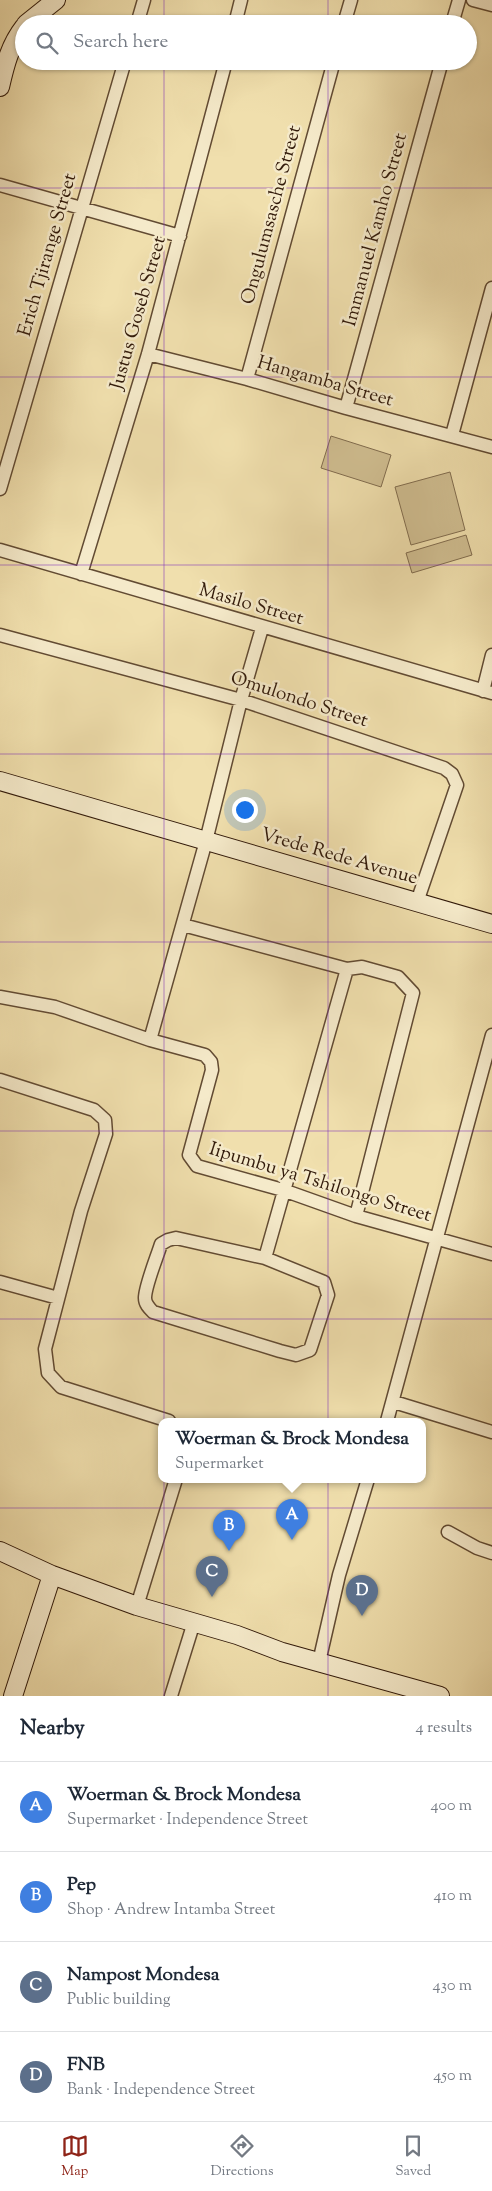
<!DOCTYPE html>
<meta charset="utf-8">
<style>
body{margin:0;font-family:"Sorts Mill Goudy",serif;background:#f6f6f7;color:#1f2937}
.you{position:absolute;left:244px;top:809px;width:18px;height:18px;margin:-12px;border:4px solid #fff;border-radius:50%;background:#1a73e8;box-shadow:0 0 0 8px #1a73e833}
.badge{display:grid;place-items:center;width:32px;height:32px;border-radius:50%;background:#8f2418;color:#fff;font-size:16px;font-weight:700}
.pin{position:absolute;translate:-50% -41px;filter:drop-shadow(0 1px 2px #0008)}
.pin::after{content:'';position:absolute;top:26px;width:18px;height:15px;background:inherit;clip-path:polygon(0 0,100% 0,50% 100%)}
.popup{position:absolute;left:158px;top:1418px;width:268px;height:65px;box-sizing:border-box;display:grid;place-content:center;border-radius:10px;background:#fff;filter:drop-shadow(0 1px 4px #0005);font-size:16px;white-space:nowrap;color:#747a83}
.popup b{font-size:19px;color:#1f2937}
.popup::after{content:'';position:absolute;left:50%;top:100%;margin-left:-10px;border:10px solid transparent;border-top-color:#fff}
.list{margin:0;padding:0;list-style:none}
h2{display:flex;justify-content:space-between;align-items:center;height:65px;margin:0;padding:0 20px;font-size:21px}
h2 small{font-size:16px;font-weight:400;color:#747a83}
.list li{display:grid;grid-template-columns:32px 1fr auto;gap:15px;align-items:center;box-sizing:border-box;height:90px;padding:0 20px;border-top:1px solid #e0e1e3}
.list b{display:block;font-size:19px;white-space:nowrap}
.list p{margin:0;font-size:16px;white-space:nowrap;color:#747a83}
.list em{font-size:16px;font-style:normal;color:#747a83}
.icon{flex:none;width:28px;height:28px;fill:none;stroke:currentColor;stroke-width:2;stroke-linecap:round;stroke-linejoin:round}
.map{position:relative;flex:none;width:492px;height:1696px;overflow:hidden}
.search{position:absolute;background:#fff;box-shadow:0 1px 4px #0004;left:15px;right:15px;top:15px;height:55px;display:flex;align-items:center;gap:12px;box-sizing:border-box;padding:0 18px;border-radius:28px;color:#747a83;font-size:19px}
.sheet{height:425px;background:#fff}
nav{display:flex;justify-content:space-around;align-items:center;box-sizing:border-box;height:70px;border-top:1px solid #e0e1e3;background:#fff;font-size:14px;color:#747a83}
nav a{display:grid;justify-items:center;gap:2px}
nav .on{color:#8f2418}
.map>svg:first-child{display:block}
</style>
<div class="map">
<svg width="492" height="1696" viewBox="0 0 492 1696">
<rect width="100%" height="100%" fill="#f0dfad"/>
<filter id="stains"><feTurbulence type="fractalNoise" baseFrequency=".004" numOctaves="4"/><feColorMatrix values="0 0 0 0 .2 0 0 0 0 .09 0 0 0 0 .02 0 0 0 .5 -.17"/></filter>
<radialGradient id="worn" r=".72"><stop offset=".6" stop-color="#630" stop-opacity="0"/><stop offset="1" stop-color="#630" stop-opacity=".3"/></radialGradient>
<path fill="#d0be91" stroke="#816c4e" d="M 331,436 L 391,455 L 381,487 L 321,468 Z
M 450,472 L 465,530 L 411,545 L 395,487 Z
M 466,535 L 472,555 L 412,573 L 406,553 Z"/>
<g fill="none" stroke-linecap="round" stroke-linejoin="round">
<defs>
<path id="street" d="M 473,0 L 492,5
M 137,24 L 144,0
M 235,24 L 241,0
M 344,24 L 351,0
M 452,24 L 459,0
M 0,185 L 180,236
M 148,354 L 247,379 L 346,408 L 492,447
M 247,379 L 334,61
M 346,408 L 442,61
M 452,435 L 492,288
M 0,489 L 125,61
M 0,550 L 492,693
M 81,574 L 148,354 L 226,61
M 0,635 L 241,700 L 444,768 L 452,774 L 457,785 L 417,902
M 483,691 L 492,655
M 183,925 L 347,969 L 362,967 L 398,977 L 413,993 L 356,1216
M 0,997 L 55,1007 L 150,1040 L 205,1055 L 211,1062 L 212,1070 L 189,1155 L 197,1166 L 283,1190 L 356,1216 L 492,1254
M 150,1040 L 206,841 L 241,700 L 262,628
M 0,1080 L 94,1110 L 105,1120 L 106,1134 L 81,1211 L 45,1349 L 48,1373 L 61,1387 L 169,1421
M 176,1238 L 265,1258 L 324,1282 L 328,1295 L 310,1350 L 296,1355 L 280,1351 L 153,1312 C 149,1308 145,1304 145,1298 C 145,1286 157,1257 161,1244 L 168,1240 Z
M 265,1258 L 347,969
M 0,1282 L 58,1298
M 394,1402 L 492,1432
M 387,1421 L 492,1035
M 448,1532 L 477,1548 L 492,1553
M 137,1606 L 176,1479
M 319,1662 L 339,1575 L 368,1479
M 171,1696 L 194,1622"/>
<path id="secondary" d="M 26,24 L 56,0
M 0,87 C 5,65 10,45 24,27
M 0,781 L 492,924
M 0,1551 L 52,1575 L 137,1606 L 237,1635 L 282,1652 L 440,1696
M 13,1696 L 52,1575"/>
</defs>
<use href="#street" stroke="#624b33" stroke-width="15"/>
<use href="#secondary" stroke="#321a0a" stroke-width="20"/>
<use href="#street" stroke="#f5eaca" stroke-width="12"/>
<use href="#secondary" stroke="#f5eaca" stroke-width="18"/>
</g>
<path fill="none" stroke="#7b2cbf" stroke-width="1" stroke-opacity="0.55" d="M 164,0 L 164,24M 328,0 L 328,24M 164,61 L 164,1696M 328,61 L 328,1696M 0,188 L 492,188M 0,377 L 492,377M 0,565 L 492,565M 0,754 L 492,754M 0,942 L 492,942M 0,1131 L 492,1131M 0,1319 L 492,1319M 0,1508 L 492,1508"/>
<g text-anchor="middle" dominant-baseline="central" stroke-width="5" stroke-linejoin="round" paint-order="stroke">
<g font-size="19" fill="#321a0a" stroke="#f5eaca">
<text transform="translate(272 215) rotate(-75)">Ongulumsasche Street</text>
<text transform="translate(376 230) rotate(-75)">Immanuel Kamho Street</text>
<text transform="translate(48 255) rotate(-74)">Erich Tjirange Street</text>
<text transform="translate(139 313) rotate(-74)">Justus Goseb Street</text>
<text transform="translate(325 382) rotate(16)">Hangamba Street</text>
<text transform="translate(251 605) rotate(16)">Masilo Street</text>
<text transform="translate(299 700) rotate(18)">Omulondo Street</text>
<text transform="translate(339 857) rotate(16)">Vrede Rede Avenue</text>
<text transform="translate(320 1183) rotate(17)">Iipumbu ya Tshilongo Street</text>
</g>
</g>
<rect width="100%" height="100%" filter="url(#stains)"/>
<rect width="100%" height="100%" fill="url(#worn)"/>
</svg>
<div class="you"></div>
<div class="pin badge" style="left:292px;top:1540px;background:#3f7fe0">A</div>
<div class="popup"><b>Woerman &amp; Brock Mondesa</b>Supermarket</div>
<div class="pin badge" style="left:229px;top:1551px;background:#3f7fe0">B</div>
<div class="pin badge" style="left:212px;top:1597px;background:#5c6f8a">C</div>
<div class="pin badge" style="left:362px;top:1616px;background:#5c6f8a">D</div>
<div class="search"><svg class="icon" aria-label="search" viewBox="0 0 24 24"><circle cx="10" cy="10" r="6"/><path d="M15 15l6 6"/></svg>Search here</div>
</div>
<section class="sheet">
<h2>Nearby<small>4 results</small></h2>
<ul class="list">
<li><span class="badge" style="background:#3f7fe0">A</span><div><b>Woerman &amp; Brock Mondesa</b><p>Supermarket · Independence Street</p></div><em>400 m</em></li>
<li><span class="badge" style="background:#3f7fe0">B</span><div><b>Pep</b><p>Shop · Andrew Intamba Street</p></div><em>410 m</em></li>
<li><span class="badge" style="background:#5c6f8a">C</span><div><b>Nampost Mondesa</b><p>Public building</p></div><em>430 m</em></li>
<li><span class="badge" style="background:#5c6f8a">D</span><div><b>FNB</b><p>Bank · Independence Street</p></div><em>450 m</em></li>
</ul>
</section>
<nav>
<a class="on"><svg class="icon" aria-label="map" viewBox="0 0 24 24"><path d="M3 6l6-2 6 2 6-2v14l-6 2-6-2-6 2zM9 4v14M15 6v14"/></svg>Map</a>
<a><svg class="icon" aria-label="directions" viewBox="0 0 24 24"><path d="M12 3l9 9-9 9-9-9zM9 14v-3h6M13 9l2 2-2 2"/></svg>Directions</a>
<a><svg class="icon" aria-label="saved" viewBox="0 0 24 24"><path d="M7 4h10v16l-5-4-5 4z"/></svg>Saved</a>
</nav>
